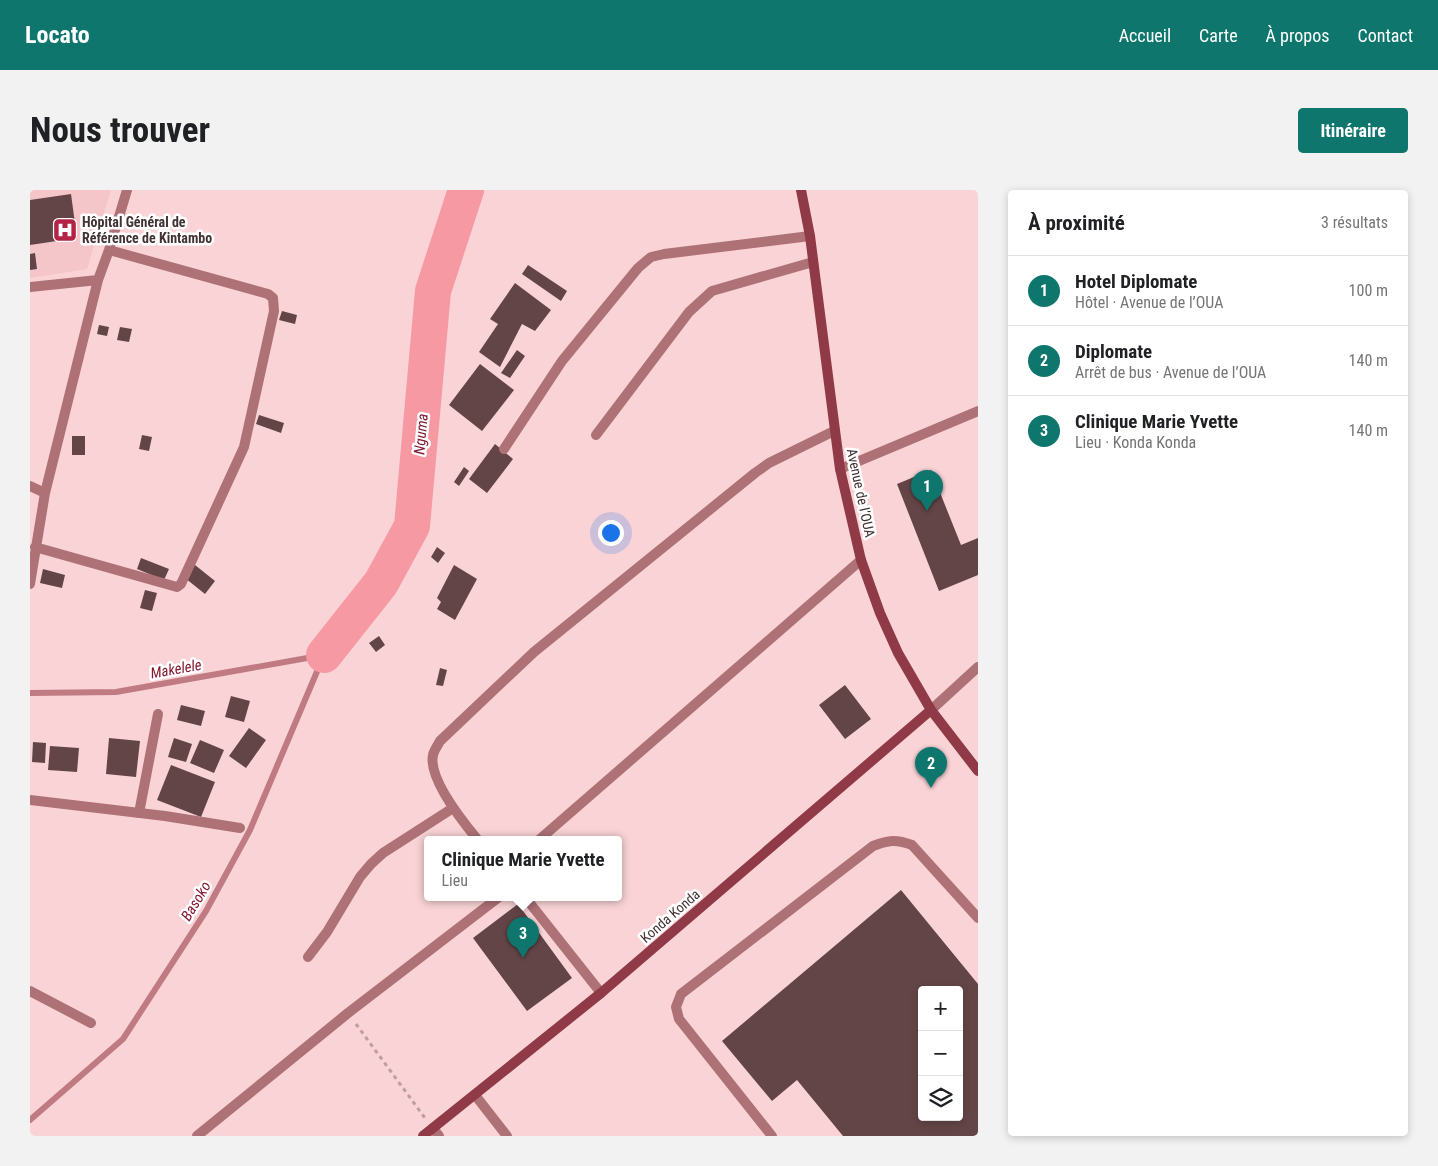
<!DOCTYPE html>
<html lang="fr">
<meta charset="utf-8">
<style>
body{margin:0;font-family:"Roboto Condensed",sans-serif;background:#f2f2f2;color:#202124}
.controls{position:absolute;right:15px;bottom:15px;display:grid;overflow:hidden;border-radius:5px;box-shadow:0 2px 8px #0003}
.controls button{width:45px;height:45px;display:grid;place-items:center;padding:0;border:0;border-bottom:1px solid #e0e0e0;background:#fff;color:#202124;font:25px sans-serif}
.you{position:absolute;left:580px;top:342px;width:18px;height:18px;margin:-12px;border:4px solid #fff;border-radius:50%;background:#1a73e8;box-shadow:0 0 0 8px #1a73e833}
.badge{display:grid;place-items:center;width:32px;height:32px;border-radius:50%;background:#0f766e;color:#fff;font-size:16px;font-weight:700}
.pin{position:absolute;translate:-50% -41px;filter:drop-shadow(0 1px 2px #0008)}
.pin::after{content:'';position:absolute;top:26px;width:18px;height:15px;background:inherit;clip-path:polygon(0 0,100% 0,50% 100%)}
.popup{position:absolute;left:394px;top:646px;width:198px;height:65px;box-sizing:border-box;display:grid;place-content:center;border-radius:5px;background:#fff;filter:drop-shadow(0 1px 4px #0005);font-size:16px;white-space:nowrap;color:#757577}
.popup b{font-size:19px;color:#202124}
.popup::after{content:'';position:absolute;left:50%;top:100%;margin-left:-10px;border:10px solid transparent;border-top-color:#fff}
.list{margin:0;padding:0;list-style:none}
h2{display:flex;justify-content:space-between;align-items:center;height:65px;margin:0;padding:0 20px;font-size:21px}
h2 small{font-size:16px;font-weight:400;color:#757577}
.list li{display:grid;grid-template-columns:32px 1fr auto;gap:15px;align-items:center;box-sizing:border-box;height:70px;padding:0 20px;border-top:1px solid #e0e0e0}
.list b{display:block;font-size:19px;white-space:nowrap}
.list p{margin:0;font-size:16px;white-space:nowrap;color:#757577}
.list em{font-size:16px;font-style:normal;color:#757577}
.icon{flex:none;width:28px;height:28px;fill:none;stroke:currentColor;stroke-width:2;stroke-linecap:round;stroke-linejoin:round}
.map{position:relative;flex:none;width:948px;height:946px;overflow:hidden;border-radius:5px}
header{display:flex;align-items:center;gap:30px;box-sizing:border-box;height:70px;padding:0 25px;background:#0f766e;color:#fff}
header strong{font-size:24px}
nav{display:flex;gap:28px;margin-inline-start:auto;font-size:18px}
.intro{display:flex;align-items:center;justify-content:space-between;box-sizing:border-box;height:120px;padding:0 30px}
h1{margin:0;font-size:35px}
.button{padding:12px 22px;border-radius:5px;background:#0f766e;color:#fff;font-size:18px;font-weight:700}
main{display:flex;gap:30px;padding:0 30px}
aside{flex:1;background:#fff;border-radius:5px;box-shadow:0 2px 8px #0003}
.map>svg:first-child{display:block}
</style>
<header>
<strong>Locato</strong>
<nav><a>Accueil</a><a>Carte</a><a>À propos</a><a>Contact</a></nav>
</header>
<div class="intro"><h1>Nous trouver</h1><a class="button">Itinéraire</a></div>
<main>
<div class="map">
<svg width="948" height="946" viewBox="0 0 948 946">
<rect width="100%" height="100%" fill="#f9d3d6"/>
<path fill="#f4c6c9" d="M 0,0 L 81,0 L 57,79 L 0,88 Z"/>
<g fill="none" stroke-linecap="round" stroke-linejoin="round">
<path stroke="#c07a81" stroke-width="6" d="M 0,503 L 86,502 L 294,465
M 0,930 L 93,849 L 176,721 L 220,640 L 294,465"/>
<path stroke="#f699a2" stroke-width="36" d="M 294,465 L 351,393 L 382,336 L 403,101 L 436,0"/>
</g>
<path fill="#644547" fill-rule="evenodd" d="M 41,4 L 47,48 L 0,55 L 0,10 Z
M 5,63 L 7,79 L 0,80 L 0,64 Z
M 498,75 L 537,101 L 531,111 L 492,84 Z
M 485,93 L 521,120 L 505,141 L 492,134 L 470,177 L 449,162 L 468,134 L 460,129 Z
M 252,121 L 267,125 L 265,134 L 249,130 Z
M 69,135 L 79,137 L 77,146 L 67,144 Z
M 90,137 L 102,139 L 99,152 L 87,150 Z
M 487,160 L 495,166 L 480,188 L 471,183 Z
M 450,174 L 484,200 L 452,241 L 419,215 Z
M 229,225 L 254,233 L 251,243 L 226,234 Z
M 112,245 L 122,247 L 119,261 L 109,259 Z
M 42,246 L 55,246 L 55,265 L 42,265 Z
M 465,254 L 483,269 L 457,303 L 439,289 Z
M 434,277 L 439,281 L 429,296 L 424,292 Z
M 901,280 L 931,355 L 948,348 L 948,385 L 909,401 L 867,294 Z
M 407,357 L 415,363 L 408,373 L 401,367 Z
M 111,368 L 139,379 L 134,390 L 107,379 Z
M 165,375 L 185,391 L 175,404 L 155,388 Z
M 424,375 L 447,389 L 425,430 L 407,419 L 411,412 L 407,408 Z
M 13,379 L 35,385 L 32,398 L 10,393 Z
M 115,400 L 127,403 L 122,421 L 110,418 Z
M 349,446 L 355,455 L 346,462 L 339,453 Z
M 410,478 L 417,480 L 413,496 L 406,495 Z
M 815,495 L 841,529 L 815,549 L 789,515 Z
M 201,506 L 220,511 L 214,532 L 195,527 Z
M 151,515 L 175,521 L 171,536 L 147,530 Z
M 219,538 L 236,550 L 216,578 L 199,566 Z
M 79,548 L 110,551 L 106,587 L 76,584 Z
M 144,548 L 162,554 L 156,572 L 138,567 Z
M 170,550 L 194,560 L 184,583 L 160,573 Z
M 3,552 L 16,553 L 15,573 L 2,572 Z
M 20,556 L 49,558 L 47,582 L 18,580 Z
M 141,575 L 185,592 L 171,627 L 127,610 Z
M 871,700 L 948,794 L 948,946 L 813,946 L 767,890 L 742,911 L 692,851 ZM 892,800 L 929,800 L 929,927 L 892,927 Z
M 488,714 L 542,788 L 497,821 L 443,748 Z"/>
<g fill="none" stroke-linecap="round" stroke-linejoin="round">
<path stroke="#bd9fa1" stroke-width="3" stroke-dasharray="4 4" stroke-linecap="butt" d="M 326,834 L 395,928"/>
<path stroke="#ae7176" stroke-width="10" d="M 566,245 L 659,122 L 682,101 L 783,72
M 474,259 L 532,171 L 608,78 L 621,67 L 634,64 L 780,46
M 109,623 L 128,524
M 278,767 L 297,742 L 330,687 L 341,674 L 353,663 L 423,618
M 445,905 L 477,946
M 742,946 L 649,829 L 646,817 L 651,804 L 843,656 C 859,650 866,649 882,655 L 948,728"/>
<path stroke="#ae7176" stroke-width="10" d="M 0,97 L 68,90
M 810,279 L 948,221
M 0,296 L 15,303
M 5,357 L 147,397 L 151,394 L 214,257 L 244,121 L 243,108 L 238,104 L 79,60
M 0,394 L 15,303 L 68,90 L 79,60 L 97,0
M 901,520 L 948,477
M 0,610 L 135,626 L 210,638
M 447,649 C 433,632 398,588 403,565 C 404,560 408,555 410,551 L 504,462 L 725,283 L 739,273 L 804,241
M 510,649 L 831,370
M 495,707 L 571,803
M 0,801 L 61,833
M 403,938 L 409,946
M 167,946 L 318,823 L 469,707"/>
<path stroke="#8f3a46" stroke-width="10" d="M 771,0 L 780,46 L 810,279 L 831,370 L 850,423 L 868,463 L 901,520 L 948,581
M 393,946 L 571,803 L 901,520"/>
</g>
<defs>
<symbol id="hospital-square" viewBox="-11 -11 22 22"><rect x="-9" y="-9" width="18" height="18" rx="4" fill="#b42245" stroke="#fff"/><path d="M-5-5h3v3.5h4V-5h3V5h-3V1.5h-4V5h-3Z" fill="#fff"/></symbol>
</defs>
<g fill-rule="evenodd">
<use href="#hospital-square" x="21" y="26" width="28" height="28"/>
</g>
<g text-anchor="middle" dominant-baseline="central" stroke-width="5" stroke-linejoin="round" paint-order="stroke">
<g font-size="14" font-weight="bold" fill="#413233" stroke="#fff" text-anchor="start">
<text x="52" y="32">Hôpital Général de<tspan x="52" dy="16">Référence de Kintambo</tspan></text>
</g>
<g font-size="14" fill="#413233" stroke="#fff">
<text transform="translate(831 303) rotate(78)">Avenue de l’OUA</text>
<text transform="translate(640 726) rotate(-41)">Konda Konda</text>
</g>
<g font-size="15" font-style="italic" fill="#82172f" stroke="#fff">
<text transform="translate(391 244) rotate(-85)">Nguma</text>
<text transform="translate(146 479) rotate(-10)">Makelele</text>
<text transform="translate(166 711) rotate(-59)">Basoko</text>
</g>
</g>
</svg>
<div class="controls">
<button>+</button>
<button>−</button>
<button><svg class="icon" aria-label="layers" viewBox="0 0 24 24"><path d="M12 4l9 5-9 5-9-5zM3 14l9 5 9-5"/></svg></button>
</div>
<div class="you"></div>
<div class="pin badge" style="left:897px;top:321px">1</div>
<div class="pin badge" style="left:901px;top:598px">2</div>
<div class="pin badge" style="left:493px;top:768px">3</div>
<div class="popup"><b>Clinique Marie Yvette</b>Lieu</div>
</div>
<aside>
<h2>À proximité<small>3 résultats</small></h2>
<ul class="list">
<li><span class="badge">1</span><div><b>Hotel Diplomate</b><p>Hôtel · Avenue de l’OUA</p></div><em>100 m</em></li>
<li><span class="badge">2</span><div><b>Diplomate</b><p>Arrêt de bus · Avenue de l’OUA</p></div><em>140 m</em></li>
<li><span class="badge">3</span><div><b>Clinique Marie Yvette</b><p>Lieu · Konda Konda</p></div><em>140 m</em></li>
</ul>
</aside>
</main>
